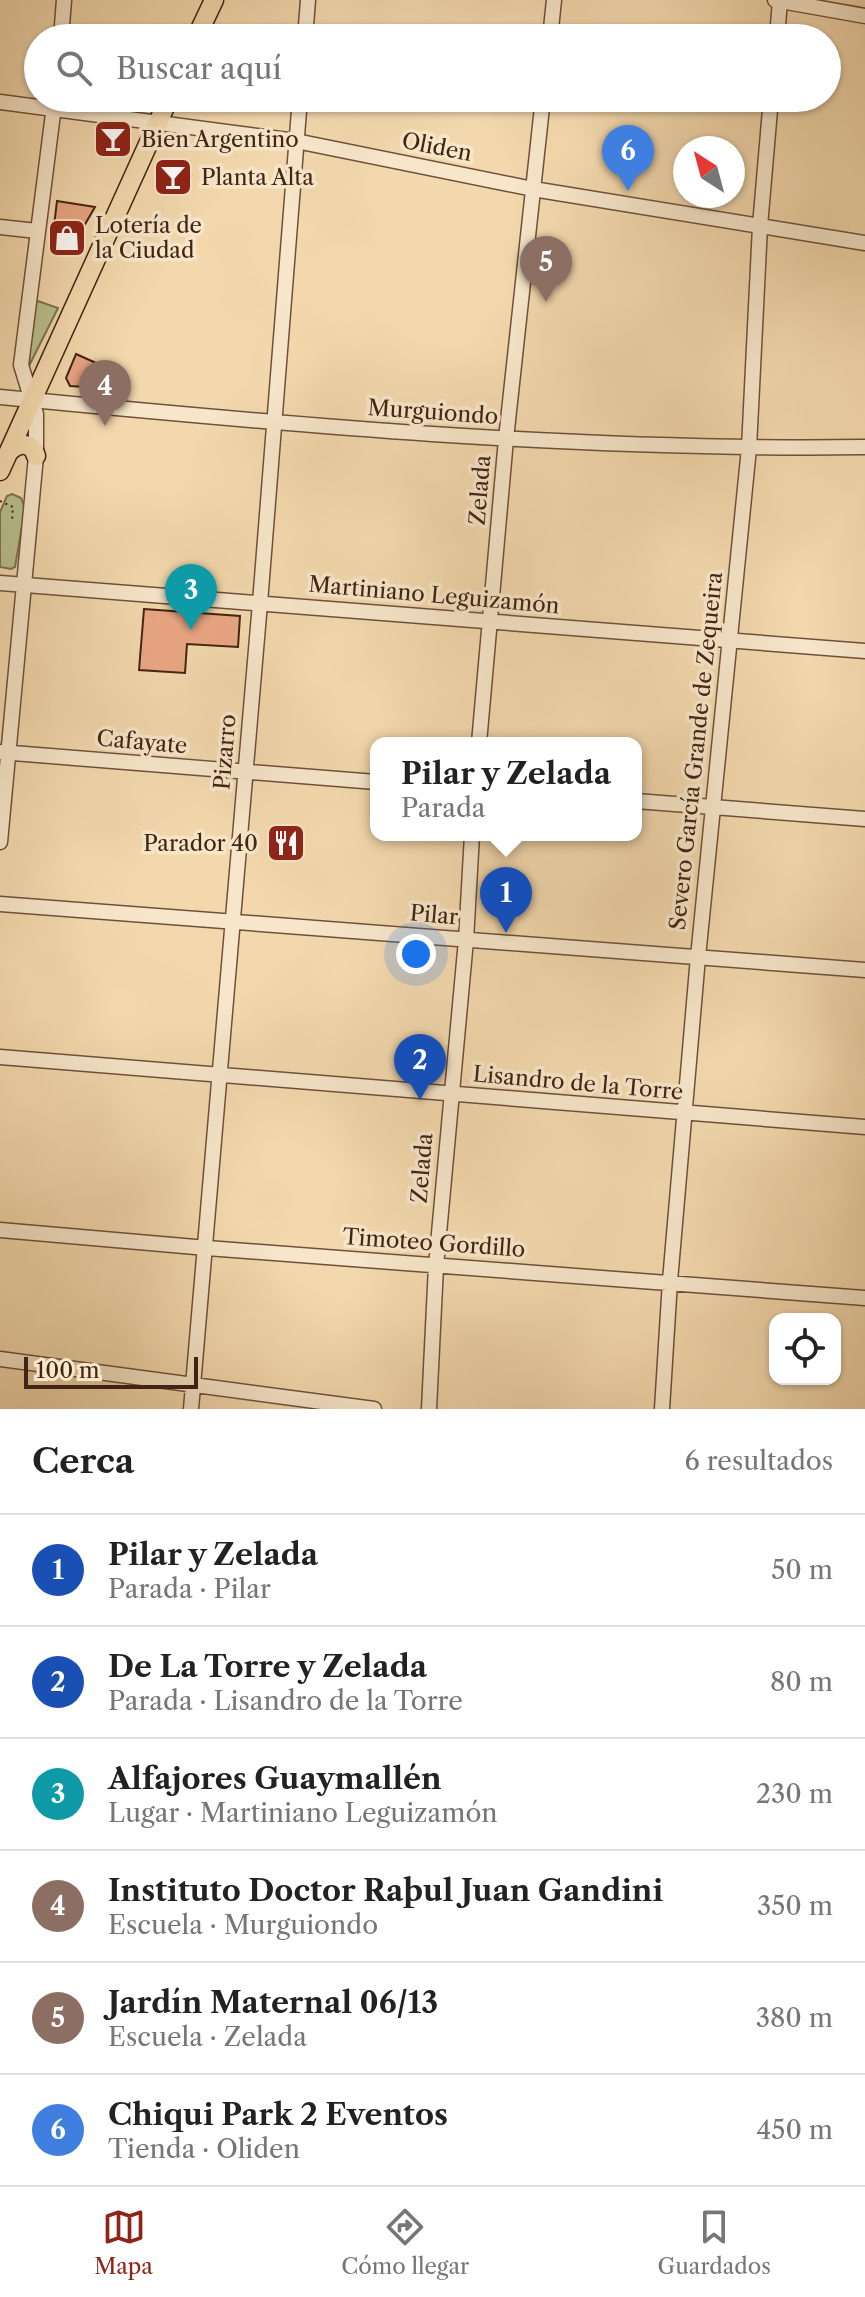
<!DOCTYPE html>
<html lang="es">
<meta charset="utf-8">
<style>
body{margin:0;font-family:"Libre Caslon Text",serif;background:#f6f6f6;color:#222}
.controls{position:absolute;right:24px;bottom:24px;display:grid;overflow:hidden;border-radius:16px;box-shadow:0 2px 6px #0004}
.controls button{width:72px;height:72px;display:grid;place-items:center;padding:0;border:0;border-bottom:2px solid #e0e0e0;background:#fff;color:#222;font:40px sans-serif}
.compass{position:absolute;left:673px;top:136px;width:72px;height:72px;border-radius:50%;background:#fff;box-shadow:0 2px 6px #0004;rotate:324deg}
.scale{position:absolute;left:24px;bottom:20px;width:174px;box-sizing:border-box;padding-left:8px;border:4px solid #422413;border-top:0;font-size:22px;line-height:28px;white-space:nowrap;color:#422413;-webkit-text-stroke:6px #f7e6ca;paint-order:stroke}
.you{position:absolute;left:416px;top:954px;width:28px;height:28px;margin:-20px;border:6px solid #fff;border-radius:50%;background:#1a73e8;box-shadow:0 0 0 12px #1a73e833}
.badge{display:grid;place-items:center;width:52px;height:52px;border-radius:50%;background:#8f2418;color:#fff;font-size:26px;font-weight:700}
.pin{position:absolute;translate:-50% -66px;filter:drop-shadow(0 2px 4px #0008)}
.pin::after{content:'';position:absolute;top:42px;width:28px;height:24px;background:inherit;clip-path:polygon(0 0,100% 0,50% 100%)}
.popup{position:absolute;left:370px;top:737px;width:272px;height:104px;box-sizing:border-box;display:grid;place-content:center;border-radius:16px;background:#fff;filter:drop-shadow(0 2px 6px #0005);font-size:26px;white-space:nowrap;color:#767676}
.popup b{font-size:30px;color:#222}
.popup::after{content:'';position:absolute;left:50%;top:100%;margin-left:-16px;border:16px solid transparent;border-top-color:#fff}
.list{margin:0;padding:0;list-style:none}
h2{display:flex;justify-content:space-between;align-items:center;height:104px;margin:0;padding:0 32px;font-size:34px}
h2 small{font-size:26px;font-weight:400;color:#767676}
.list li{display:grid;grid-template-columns:52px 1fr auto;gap:24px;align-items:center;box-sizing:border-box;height:112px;padding:0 32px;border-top:2px solid #e0e0e0}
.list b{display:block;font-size:30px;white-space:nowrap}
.list p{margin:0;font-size:26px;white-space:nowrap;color:#767676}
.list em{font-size:26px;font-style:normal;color:#767676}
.icon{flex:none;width:44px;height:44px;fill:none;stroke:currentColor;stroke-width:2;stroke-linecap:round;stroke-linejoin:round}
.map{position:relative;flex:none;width:865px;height:1409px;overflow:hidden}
.search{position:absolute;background:#fff;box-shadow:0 2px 6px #0004;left:24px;right:24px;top:24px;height:88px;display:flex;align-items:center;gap:20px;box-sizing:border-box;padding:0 28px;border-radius:44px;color:#767676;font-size:30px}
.sheet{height:776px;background:#fff}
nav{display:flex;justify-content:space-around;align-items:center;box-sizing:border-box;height:112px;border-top:2px solid #e0e0e0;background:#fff;font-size:22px;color:#767676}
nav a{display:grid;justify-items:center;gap:4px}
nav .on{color:#8f2418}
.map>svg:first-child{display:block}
</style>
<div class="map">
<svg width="865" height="1409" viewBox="0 0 865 1409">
<rect width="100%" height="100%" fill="#f3d8ad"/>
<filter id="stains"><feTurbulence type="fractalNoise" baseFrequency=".0025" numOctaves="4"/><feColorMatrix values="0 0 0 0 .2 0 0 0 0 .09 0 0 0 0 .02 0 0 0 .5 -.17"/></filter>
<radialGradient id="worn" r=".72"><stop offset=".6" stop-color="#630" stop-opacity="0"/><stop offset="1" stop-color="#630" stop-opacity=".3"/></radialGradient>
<path fill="#b8bf8c" stroke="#7d7250" stroke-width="2" d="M 35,300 L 58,308 L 30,364 L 29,355 Z
M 12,494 L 21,498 L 25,509 L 15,567 L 11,569 L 0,567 L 0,512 L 7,496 Z"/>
<path fill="#eaa684" stroke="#422413" stroke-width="2" d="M 104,127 L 122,131 L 126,136 L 120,146 L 101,143 Z
M 163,162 L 191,176 L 183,191 L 155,177 Z
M 57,201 L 95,207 L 80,233 L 83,233 L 75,247 L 52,243 Z
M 76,354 L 105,367 L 104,388 L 70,386 L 66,378 Z
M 144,609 L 240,616 L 238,647 L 187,644 L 185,673 L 139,670 Z"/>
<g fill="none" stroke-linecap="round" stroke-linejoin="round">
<defs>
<path id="minor" d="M 775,0 L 865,16
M 61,38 L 64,0
M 305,38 L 308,0
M 550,38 L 554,0
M 777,38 L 780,0
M 0,102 L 296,141 L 533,189 L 865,243
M 0,227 L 37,231
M 0,397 C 288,425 576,451 865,447
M 0,583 L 865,651
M 479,743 L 506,439 L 543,98
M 0,752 L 376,782
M 636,801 L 865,819
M 0,842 L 36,456 L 36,414 L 21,365 L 55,98
M 0,904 L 865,970
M 0,1057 L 865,1127
M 0,1230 L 207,1248 L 865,1298
M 0,1359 L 374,1409
M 191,1409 L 260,603 L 300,98
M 429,1409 L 436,1266 L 466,940 L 472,835
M 662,1409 L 670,1281 L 698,957 L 749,448 L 760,226 L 771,98"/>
<path id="major" d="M 196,38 L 214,0
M 10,451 C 19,442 32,442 36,456
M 0,471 L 169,98"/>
</defs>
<use href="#minor" stroke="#6e513a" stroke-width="17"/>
<use href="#major" stroke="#422413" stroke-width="21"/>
<path stroke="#422413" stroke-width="2" stroke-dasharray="2 4" stroke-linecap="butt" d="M 0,501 L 13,507 L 12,520"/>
<use href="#minor" stroke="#f7e6ca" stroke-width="14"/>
<use href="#major" stroke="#f3d8ad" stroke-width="18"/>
</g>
<defs>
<symbol id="bar-square" viewBox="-11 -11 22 22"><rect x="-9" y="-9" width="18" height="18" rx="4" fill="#8f2418" stroke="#f7e6ca"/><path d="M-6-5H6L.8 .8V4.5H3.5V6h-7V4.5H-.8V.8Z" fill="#fff"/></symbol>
<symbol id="shop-square" viewBox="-11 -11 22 22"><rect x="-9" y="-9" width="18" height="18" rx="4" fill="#8f2418" stroke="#f7e6ca"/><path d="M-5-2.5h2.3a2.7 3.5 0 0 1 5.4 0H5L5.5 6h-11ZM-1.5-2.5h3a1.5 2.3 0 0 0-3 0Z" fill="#fff"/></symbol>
<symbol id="restaurant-square" viewBox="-11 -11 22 22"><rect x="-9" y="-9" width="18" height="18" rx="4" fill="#8f2418" stroke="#f7e6ca"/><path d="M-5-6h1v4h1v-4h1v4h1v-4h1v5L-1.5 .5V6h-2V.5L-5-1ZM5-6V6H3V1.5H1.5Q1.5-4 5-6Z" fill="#fff"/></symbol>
</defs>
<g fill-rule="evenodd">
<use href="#bar-square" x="91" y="117" width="44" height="44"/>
<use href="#bar-square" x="151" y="155" width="44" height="44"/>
<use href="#shop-square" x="45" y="216" width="44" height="44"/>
<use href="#restaurant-square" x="264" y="821" width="44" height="44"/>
</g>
<g text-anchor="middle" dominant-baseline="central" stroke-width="7" stroke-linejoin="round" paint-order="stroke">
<g font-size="22" fill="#422413" stroke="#f7e6ca" text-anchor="start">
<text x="141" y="139">Bien Argentino</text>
<text x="201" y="177">Planta Alta</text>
<text x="95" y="225">Lotería de<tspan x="95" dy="25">la Ciudad</tspan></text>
<text x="258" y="843" text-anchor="end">Parador 40</text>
</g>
<g font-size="22" fill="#422413" stroke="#f7e6ca">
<text transform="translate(437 147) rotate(11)">Oliden</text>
<text transform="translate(433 412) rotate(4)">Murguiondo</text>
<text transform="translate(480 490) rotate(-85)">Zelada</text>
<text transform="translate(434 595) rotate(5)">Martiniano Leguizamón</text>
<text transform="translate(142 742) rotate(5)">Cafayate</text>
<text transform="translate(696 751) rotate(-84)">Severo García Grande de Zequeira</text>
<text transform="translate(225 752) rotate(-85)">Pizarro</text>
<text transform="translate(434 915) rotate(5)">Pilar</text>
<text transform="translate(578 1083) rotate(5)">Lisandro de la Torre</text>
<text transform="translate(422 1168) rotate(-85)">Zelada</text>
<text transform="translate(434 1243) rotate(4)">Timoteo Gordillo</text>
</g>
</g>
<rect width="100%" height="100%" filter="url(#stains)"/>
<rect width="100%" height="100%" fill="url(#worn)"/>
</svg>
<div class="controls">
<button><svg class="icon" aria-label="locate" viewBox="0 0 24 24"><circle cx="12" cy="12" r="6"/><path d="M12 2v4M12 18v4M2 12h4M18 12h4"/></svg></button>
</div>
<svg class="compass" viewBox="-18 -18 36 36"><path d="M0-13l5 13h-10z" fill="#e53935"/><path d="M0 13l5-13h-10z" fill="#767676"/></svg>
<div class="scale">100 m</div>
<div class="you"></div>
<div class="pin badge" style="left:506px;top:933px;background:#1a4fb4">1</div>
<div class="popup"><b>Pilar y Zelada</b>Parada</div>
<div class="pin badge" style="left:420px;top:1100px;background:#1a4fb4">2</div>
<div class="pin badge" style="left:191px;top:630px;background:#0f9aa8">3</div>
<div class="pin badge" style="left:105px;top:426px;background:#8d6e63">4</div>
<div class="pin badge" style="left:546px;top:302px;background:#8d6e63">5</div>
<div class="pin badge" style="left:628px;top:191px;background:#3f7fe0">6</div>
<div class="search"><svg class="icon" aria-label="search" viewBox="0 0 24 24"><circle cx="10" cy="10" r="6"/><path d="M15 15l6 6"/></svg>Buscar aquí</div>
</div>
<section class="sheet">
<h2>Cerca<small>6 resultados</small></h2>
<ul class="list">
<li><span class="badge" style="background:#1a4fb4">1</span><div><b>Pilar y Zelada</b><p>Parada · Pilar</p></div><em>50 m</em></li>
<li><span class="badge" style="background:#1a4fb4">2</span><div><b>De La Torre y Zelada</b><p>Parada · Lisandro de la Torre</p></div><em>80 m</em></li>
<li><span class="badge" style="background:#0f9aa8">3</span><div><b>Alfajores Guaymallén</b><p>Lugar · Martiniano Leguizamón</p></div><em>230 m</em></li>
<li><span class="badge" style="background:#8d6e63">4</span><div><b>Instituto Doctor Raþul Juan Gandini</b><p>Escuela · Murguiondo</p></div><em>350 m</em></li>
<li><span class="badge" style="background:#8d6e63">5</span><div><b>Jardín Maternal 06/13</b><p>Escuela · Zelada</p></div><em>380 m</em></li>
<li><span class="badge" style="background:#3f7fe0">6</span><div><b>Chiqui Park 2 Eventos</b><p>Tienda · Oliden</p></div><em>450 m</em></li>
</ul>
</section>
<nav>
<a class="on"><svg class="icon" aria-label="map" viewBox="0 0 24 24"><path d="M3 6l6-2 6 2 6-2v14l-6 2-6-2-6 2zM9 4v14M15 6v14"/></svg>Mapa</a>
<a><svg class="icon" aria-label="directions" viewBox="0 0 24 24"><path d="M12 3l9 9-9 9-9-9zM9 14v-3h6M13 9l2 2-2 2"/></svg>Cómo llegar</a>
<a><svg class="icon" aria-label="saved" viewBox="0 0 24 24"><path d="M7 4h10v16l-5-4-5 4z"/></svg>Guardados</a>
</nav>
